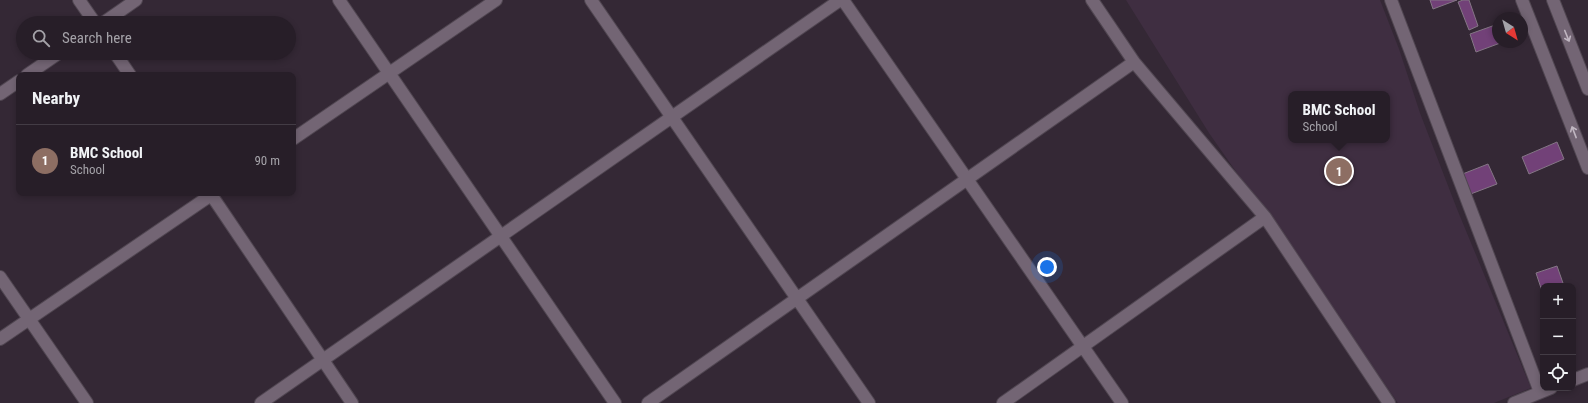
<!DOCTYPE html>
<meta charset="utf-8">
<style>
body{margin:0;font-family:"Roboto Condensed",sans-serif;background:#2f2730;color:#f1f3f6}
.controls{position:absolute;right:12px;bottom:12px;display:grid;overflow:hidden;border-radius:8px;box-shadow:0 2px 6px #0003}
.controls button{width:36px;height:36px;display:grid;place-items:center;padding:0;border:0;border-bottom:1px solid #433c45;background:#271e28;color:#f1f3f6;font:20px sans-serif}
.compass{position:absolute;left:1492px;top:12px;width:36px;height:36px;border-radius:50%;background:#271e28;box-shadow:0 2px 6px #0003;rotate:143deg}
.you{position:absolute;left:1047px;top:267px;width:14px;height:14px;margin:-10px;border:3px solid #fff;border-radius:50%;background:#1a73e8;box-shadow:0 0 0 6px #1a73e833}
.badge{display:grid;place-items:center;width:26px;height:26px;border-radius:50%;background:#ed8cfa;color:#fff;font-size:13px;font-weight:700}
.pin{position:absolute;translate:-50% -50%;border:2px solid #fff;box-shadow:0 1px 4px #0006}
.popup{position:absolute;left:1288px;top:91px;width:102px;height:52px;box-sizing:border-box;display:grid;place-content:center;border-radius:8px;background:#271e28;filter:drop-shadow(0 1px 3px #0005);font-size:13px;white-space:nowrap;color:#a4a2a8}
.popup b{font-size:15px;color:#f1f3f6}
.popup::after{content:'';position:absolute;left:50%;top:100%;margin-left:-8px;border:8px solid transparent;border-top-color:#271e28}
.list{margin:0;padding:0;list-style:none}
h2{display:flex;justify-content:space-between;align-items:center;height:52px;margin:0;padding:0 16px;font-size:17px}
h2 small{font-size:13px;font-weight:400;color:#a4a2a8}
.list li{display:grid;grid-template-columns:26px 1fr auto;gap:12px;align-items:center;box-sizing:border-box;height:72px;padding:0 16px;border-top:1px solid #433c45}
.list b{display:block;font-size:15px;white-space:nowrap}
.list p{margin:0;font-size:13px;white-space:nowrap;color:#a4a2a8}
.list em{font-size:13px;font-style:normal;color:#a4a2a8}
.icon{flex:none;width:22px;height:22px;fill:none;stroke:currentColor;stroke-width:2;stroke-linecap:round;stroke-linejoin:round}
.map{position:relative;flex:none;width:1588px;height:403px;overflow:hidden}
.search{position:absolute;background:#271e28;box-shadow:0 2px 6px #0003;left:16px;top:16px;width:280px;height:44px;display:flex;align-items:center;gap:10px;box-sizing:border-box;padding:0 14px;border-radius:22px;color:#a4a2a8;font-size:15px}
.panel{position:absolute;background:#271e28;box-shadow:0 2px 6px #0003;left:16px;top:72px;width:280px;height:124px;border-radius:8px}
.map>svg:first-child{display:block}
</style>
<div class="map">
<svg width="1588" height="403" viewBox="0 0 1588 403">
<rect width="100%" height="100%" fill="#342835"/>
<path fill="#3f2e41" fill-rule="evenodd" d="M 1126,0 L 1380,0 L 1399,49 L 1420,113 L 1457,209 L 1531,388 L 1494,403 L 1398,403 L 1209,133 ZM 1291,94 L 1387,94 L 1387,140 L 1291,140 Z"/>
<path fill="#724178" stroke="#847685" d="M 1430,0 L 1457,0 L 1433,9 Z
M 1463,0 L 1469,0 L 1478,26 L 1469,30 L 1458,2 Z
M 1498,24 L 1498,42 L 1503,42 L 1476,52 L 1470,34 Z
M 1557,142 L 1564,159 L 1529,174 L 1522,157 Z
M 1488,164 L 1497,184 L 1468,195 L 1460,175 Z
M 1557,266 L 1564,286 L 1543,286 L 1543,294 L 1536,273 Z"/>
<g fill="none" stroke-linecap="round" stroke-linejoin="round">
<defs>
<path id="minor" d="M 79,0 L 95,23
M 339,0 L 615,403
M 591,0 L 869,403
M 843,0 L 1122,403
M 1092,0 L 1134,62 L 1265,217 L 1389,403
M 1391,0 L 1540,392
M 103,23 L 136,0
M 115,53 L 130,75
M 27,75 L 59,53
M 0,94 L 19,81
M 293,139 L 496,0
M 210,193 L 352,403
M 0,277 L 87,403
M 0,339 L 214,193
M 1573,380 L 1588,374
M 261,403 L 840,0
M 648,403 L 1134,62
M 1003,403 L 1265,217
M 1514,403 L 1551,388"/>
<path id="tertiary" d="M 1522,0 L 1588,168
M 1553,0 L 1588,89"/>
</defs>
<use href="#minor" stroke="#504651" stroke-width="14"/>
<use href="#tertiary" stroke="#504651" stroke-width="14"/>
<use href="#minor" stroke="#736574" stroke-width="12"/>
<use href="#tertiary" stroke="#736574" stroke-width="12"/>
</g>
<defs><path id="oneway-shaft" d="M-6 0H5M1.5-3L5.5 0L1.5 3" fill="none" stroke-width="1.6" stroke-linecap="round" stroke-linejoin="round"/></defs>
<g stroke="#c0b6c1">
<use href="#oneway-shaft" transform="translate(1567 36) rotate(68)"/>
<use href="#oneway-shaft" transform="translate(1574 132) rotate(-111)"/>
</g>
</svg>
<div class="controls">
<button>+</button>
<button>−</button>
<button><svg class="icon" aria-label="locate" viewBox="0 0 24 24"><circle cx="12" cy="12" r="6"/><path d="M12 2v4M12 18v4M2 12h4M18 12h4"/></svg></button>
</div>
<svg class="compass" viewBox="-18 -18 36 36"><path d="M0-13l5 13h-10z" fill="#e53935"/><path d="M0 13l5-13h-10z" fill="#a4a2a8"/></svg>
<div class="you"></div>
<div class="pin badge" style="left:1339px;top:171px;background:#8d6e63">1</div>
<div class="popup"><b>BMC School</b>School</div>
<div class="search"><svg class="icon" aria-label="search" viewBox="0 0 24 24"><circle cx="10" cy="10" r="6"/><path d="M15 15l6 6"/></svg>Search here</div>
<section class="panel">
<h2>Nearby<small></small></h2>
<ul class="list">
<li><span class="badge" style="background:#8d6e63">1</span><div><b>BMC School</b><p>School</p></div><em>90 m</em></li>
</ul>
</section>
</div>
